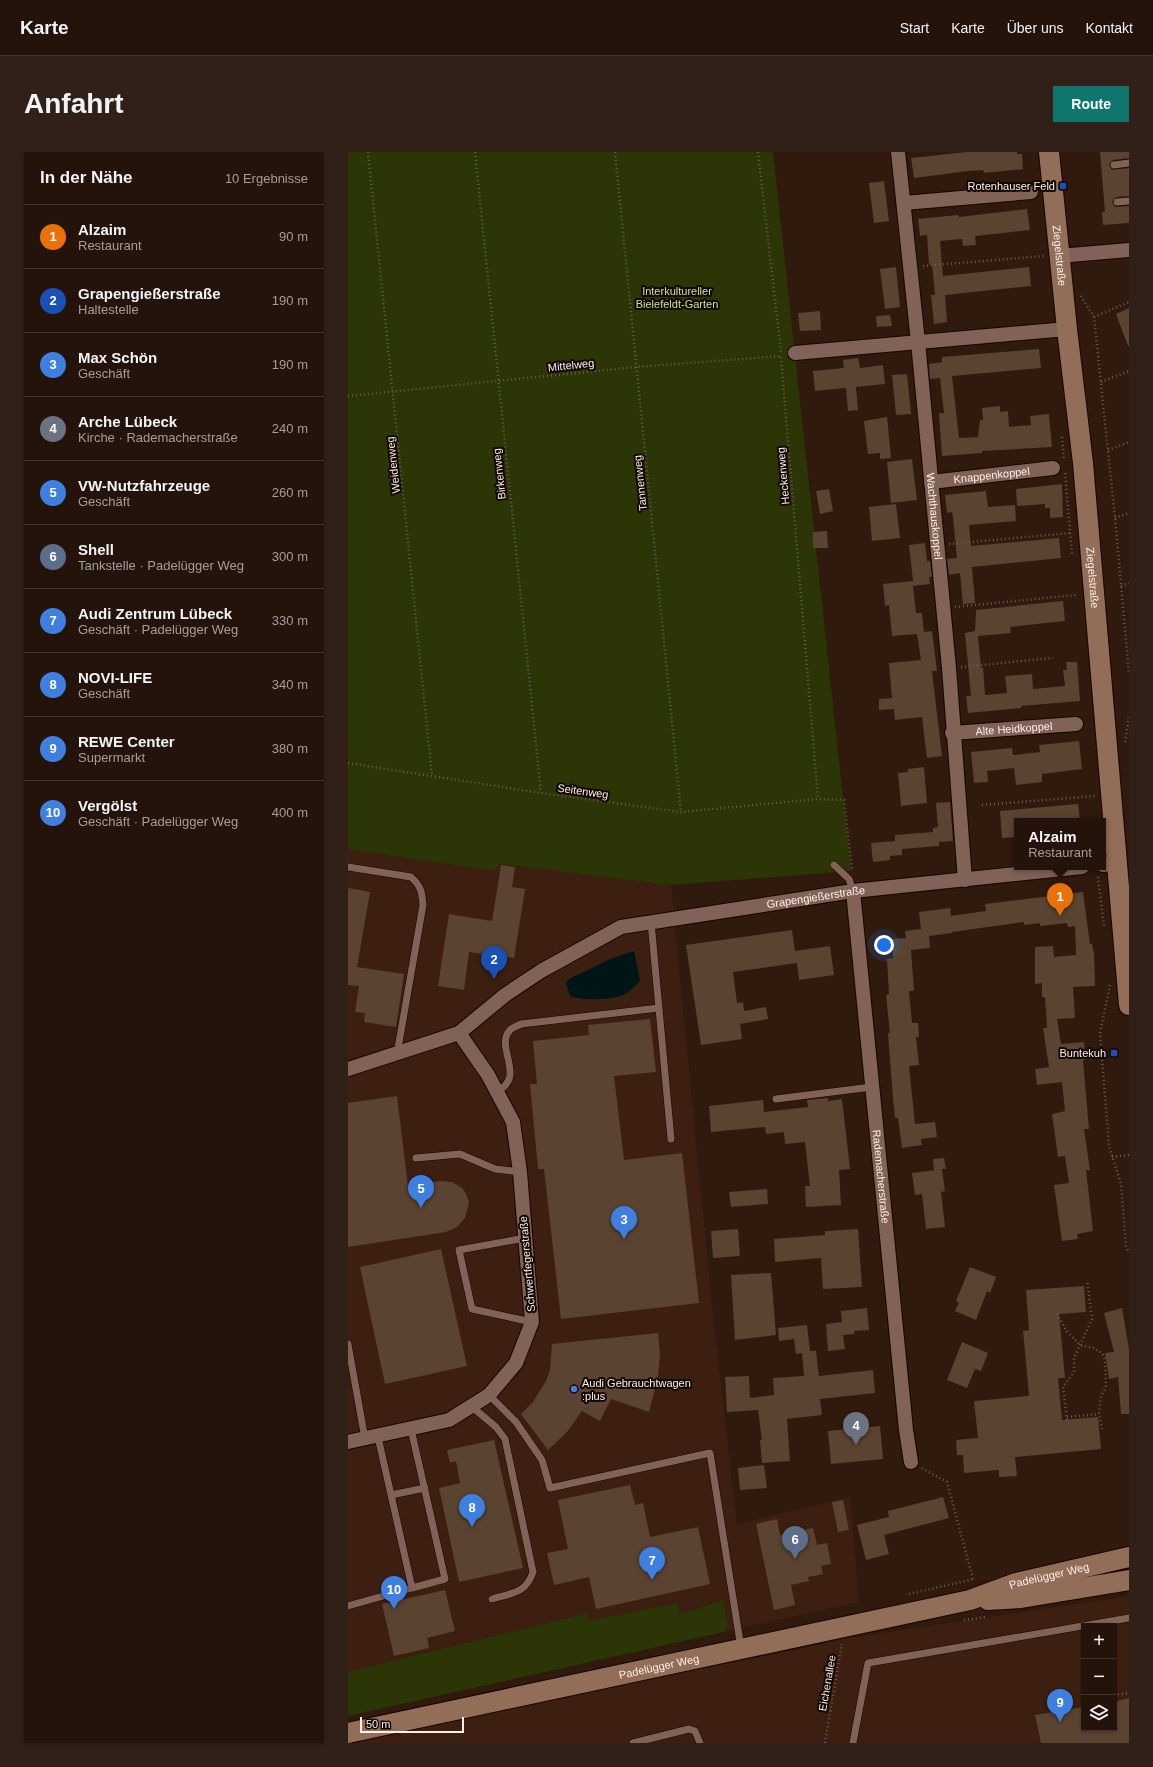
<!DOCTYPE html>
<html lang="de">
<meta charset="utf-8">
<style>
body{margin:0;font-family:Arial,sans-serif;background:#302018;color:#f1f3f6}
.controls{position:absolute;right:12px;bottom:12px;display:grid;overflow:hidden;border-radius:0px;box-shadow:0 1px 3px #0004}
.controls button{width:36px;height:36px;display:grid;place-items:center;padding:0;border:0;border-bottom:1px solid #41322b;background:#24130a;color:#f1f3f6;font:20px sans-serif}
.scale{position:absolute;left:12px;bottom:10px;width:104px;box-sizing:border-box;padding-left:4px;border:2px solid #fdefe9;border-top:0;font-size:11px;line-height:14px;white-space:nowrap;color:#fdefe9;-webkit-text-stroke:3px #110704;paint-order:stroke}
.you{position:absolute;left:536px;top:793px;width:14px;height:14px;margin:-10px;border:3px solid #fff;border-radius:50%;background:#1a73e8;box-shadow:0 0 0 6px #1a73e833}
.badge{display:grid;place-items:center;width:26px;height:26px;border-radius:50%;background:#0f766e;color:#fff;font-size:13px;font-weight:700}
.pin{position:absolute;translate:-50% -33px;filter:drop-shadow(0 1px 2px #0008)}
.pin::after{content:'';position:absolute;top:21px;width:14px;height:12px;background:inherit;clip-path:polygon(0 0,100% 0,50% 100%)}
.popup{position:absolute;left:666px;top:666px;width:92px;height:52px;box-sizing:border-box;display:grid;place-content:center;border-radius:0px;background:#24130a;filter:drop-shadow(0 1px 3px #0005);font-size:13px;white-space:nowrap;color:#a39e9c}
.popup b{font-size:15px;color:#f1f3f6}
.popup::after{content:'';position:absolute;left:50%;top:100%;margin-left:-8px;border:8px solid transparent;border-top-color:#24130a}
.list{margin:0;padding:0;list-style:none}
h2{display:flex;justify-content:space-between;align-items:center;height:52px;margin:0;padding:0 16px;font-size:17px}
h2 small{font-size:13px;font-weight:400;color:#a39e9c}
.list li{display:grid;grid-template-columns:26px 1fr auto;gap:12px;align-items:center;box-sizing:border-box;height:64px;padding:0 16px;border-top:1px solid #41322b}
.list b{display:block;font-size:15px;white-space:nowrap}
.list p{margin:0;font-size:13px;white-space:nowrap;color:#a39e9c}
.list em{font-size:13px;font-style:normal;color:#a39e9c}
.icon{flex:none;width:22px;height:22px;fill:none;stroke:currentColor;stroke-width:2;stroke-linecap:round;stroke-linejoin:round}
.map{position:relative;flex:none;width:781px;height:1591px;overflow:hidden;border-radius:0px}
header{display:flex;align-items:center;gap:24px;box-sizing:border-box;height:56px;padding:0 20px;background:#24130a;border-bottom:1px solid #41322b}
header strong{font-size:19px}
nav{display:flex;gap:22px;margin-inline-start:auto;font-size:14px}
.intro{display:flex;align-items:center;justify-content:space-between;box-sizing:border-box;height:96px;padding:0 24px}
h1{margin:0;font-size:28px}
.button{padding:10px 18px;border-radius:0px;background:#0f766e;color:#fff;font-size:14px;font-weight:700}
main{display:flex;gap:24px;padding:0 24px}
aside{flex:1;background:#24130a;border-radius:0px;box-shadow:0 1px 3px #0004}
.map>svg:first-child{display:block}
</style>
<header>
<strong>Karte</strong>
<nav><a>Start</a><a>Karte</a><a>Über uns</a><a>Kontakt</a></nav>
</header>
<div class="intro"><h1>Anfahrt</h1><a class="button">Route</a></div>
<main>
<aside>
<h2>In der Nähe<small>10 Ergebnisse</small></h2>
<ul class="list">
<li><span class="badge" style="background:#e8710a">1</span><div><b>Alzaim</b><p>Restaurant</p></div><em>90 m</em></li>
<li><span class="badge" style="background:#1a4fb4">2</span><div><b>Grapengießerstraße</b><p>Haltestelle</p></div><em>190 m</em></li>
<li><span class="badge" style="background:#3f7fe0">3</span><div><b>Max Schön</b><p>Geschäft</p></div><em>190 m</em></li>
<li><span class="badge" style="background:#6b7280">4</span><div><b>Arche Lübeck</b><p>Kirche · Rademacherstraße</p></div><em>240 m</em></li>
<li><span class="badge" style="background:#3f7fe0">5</span><div><b>VW-Nutzfahrzeuge</b><p>Geschäft</p></div><em>260 m</em></li>
<li><span class="badge" style="background:#5c6f8a">6</span><div><b>Shell</b><p>Tankstelle · Padelügger Weg</p></div><em>300 m</em></li>
<li><span class="badge" style="background:#3f7fe0">7</span><div><b>Audi Zentrum Lübeck</b><p>Geschäft · Padelügger Weg</p></div><em>330 m</em></li>
<li><span class="badge" style="background:#3f7fe0">8</span><div><b>NOVI-LIFE</b><p>Geschäft</p></div><em>340 m</em></li>
<li><span class="badge" style="background:#3f7fe0">9</span><div><b>REWE Center</b><p>Supermarkt</p></div><em>380 m</em></li>
<li><span class="badge" style="background:#3f7fe0">10</span><div><b>Vergölst</b><p>Geschäft · Padelügger Weg</p></div><em>400 m</em></li>
</ul>
</aside>
<div class="map">
<svg width="781" height="1591" viewBox="0 0 781 1591">
<rect width="100%" height="100%" fill="#30190d"/>
<path fill="#3c1f10" fill-rule="evenodd" d="M 0,697 L 145,719 L 152,712 L 323,733 L 365,1163 L 389,1372 L 502,1345 L 511,1450 L 376,1480 L 380,1474 L 375,1448 L 332,1462 L 329,1451 L 241,1469 L 238,1461 L 0,1520 Z
M 781,1444 L 781,1591 L 2,1591 L 264,1533 L 409,1506 L 501,1486 ZM 736,1474 L 766,1474 L 766,1576 L 736,1576 Z"/>
<path fill="#2b3505" d="M 0,0 L 425,0 L 503,719 L 323,733 L 152,712 L 145,719 L 0,697 Z
M 375,1448 L 380,1474 L 376,1480 L 0,1564 L 0,1520 L 239,1461 L 241,1469 L 329,1451 L 332,1462 Z"/>
<path fill="#001516" d="M 286,799 L 292,829 C 287,834 282,840 275,843 C 263,848 234,849 222,844 L 218,831 L 221,827 L 262,807 Z"/>
<path fill="#5a4330" d="M 619,0 L 669,0 L 669,2 L 674,2 L 675,17 L 636,21 L 635,18 L 620,19 L 566,26 L 563,6 Z
M 752,0 L 781,0 L 781,6 L 765,8 L 761,13 L 764,18 L 781,16 L 781,44 L 768,45 L 764,50 L 767,55 L 781,54 L 781,71 L 755,73 L 754,60 L 757,60 Z
M 536,29 L 541,69 L 526,71 L 521,31 Z
M 679,57 L 682,78 L 627,84 L 628,93 L 615,94 L 614,87 L 592,89 L 595,124 L 681,115 L 683,134 L 597,143 L 599,170 L 586,172 L 583,143 L 587,143 L 584,112 L 581,113 L 579,83 L 572,84 L 570,67 L 610,63 L 611,65 Z
M 548,115 L 552,155 L 537,157 L 532,117 Z
M 781,156 L 781,194 L 780,194 L 768,162 Z
M 472,159 L 473,178 L 452,179 L 450,161 Z
M 542,163 L 544,174 L 529,175 L 528,164 Z
M 691,197 L 693,216 L 604,224 L 611,286 L 630,285 L 632,268 L 635,268 L 634,256 L 652,254 L 652,260 L 660,259 L 661,275 L 683,273 L 682,264 L 701,262 L 704,295 L 634,299 L 634,301 L 594,304 L 591,261 L 596,261 L 592,226 L 582,227 L 581,212 L 594,210 L 594,205 Z
M 510,206 L 512,216 L 535,213 L 537,232 L 508,235 L 510,258 L 500,259 L 498,236 L 467,239 L 465,219 L 496,216 L 495,208 Z
M 559,222 L 563,262 L 548,263 L 544,223 Z
M 539,265 L 543,306 L 532,307 L 532,301 L 520,302 L 516,269 Z
M 564,307 L 569,348 L 543,351 L 539,310 Z
M 714,332 L 715,365 L 702,366 L 702,356 L 697,356 L 697,352 L 669,354 L 668,337 Z
M 481,337 L 485,359 L 472,362 L 468,339 Z
M 638,339 L 640,355 L 667,353 L 668,369 L 621,373 L 623,394 L 711,386 L 713,406 L 624,415 L 627,451 L 615,452 L 612,421 L 601,423 L 599,407 L 609,406 L 605,365 L 604,360 L 599,361 L 597,343 Z
M 548,352 L 552,386 L 524,389 L 521,355 Z
M 479,379 L 480,396 L 465,396 L 465,380 Z
M 577,391 L 579,409 L 582,409 L 584,425 L 581,425 L 582,432 L 565,434 L 568,461 L 574,461 L 576,480 L 584,479 L 589,519 L 584,519 L 594,604 L 579,606 L 574,565 L 547,568 L 546,557 L 531,558 L 531,547 L 544,546 L 541,511 L 573,508 L 569,482 L 544,484 L 541,453 L 537,454 L 535,432 L 565,429 L 561,393 Z
M 715,449 L 717,469 L 662,475 L 663,481 L 630,484 L 633,516 L 635,515 L 637,543 L 659,541 L 657,524 L 684,522 L 685,537 L 717,534 L 715,518 L 719,518 L 718,510 L 729,510 L 732,549 L 673,554 L 673,556 L 620,561 L 618,544 L 623,544 L 617,481 L 627,479 L 628,458 Z
M 731,589 L 734,617 L 694,622 L 694,630 L 668,633 L 666,616 L 639,619 L 640,630 L 626,631 L 623,600 L 664,596 L 665,603 L 692,600 L 691,593 Z
M 576,615 L 579,651 L 553,654 L 550,621 L 560,620 L 560,617 Z
M 602,650 L 605,689 L 591,690 L 591,694 L 554,697 L 554,703 L 542,704 L 542,708 L 525,710 L 523,691 L 547,689 L 547,683 L 585,680 L 585,676 L 590,675 L 588,651 Z
M 730,652 L 732,669 L 669,669 L 669,685 L 654,686 L 652,659 Z
M 153,713 L 167,715 L 164,735 L 177,737 L 166,806 L 121,800 L 116,838 L 90,834 L 101,762 L 144,769 Z
M 0,736 L 22,740 L 9,815 L 56,822 L 48,875 L 16,870 L 17,861 L 7,860 L 11,834 L 0,833 Z
M 735,740 L 742,792 L 744,792 L 746,802 L 747,834 L 725,835 L 727,866 L 709,867 L 713,892 L 736,890 L 737,908 L 735,908 L 741,977 L 736,977 L 742,1018 L 738,1018 L 745,1079 L 729,1082 L 730,1087 L 714,1089 L 706,1033 L 721,1031 L 717,1004 L 710,1005 L 704,962 L 717,959 L 714,930 L 689,933 L 687,917 L 701,915 L 695,876 L 699,876 L 697,845 L 694,845 L 694,831 L 687,832 L 687,795 L 705,794 L 706,805 L 728,803 L 727,774 L 720,775 L 719,771 L 692,774 L 692,771 L 676,773 L 676,770 L 604,780 L 604,781 L 581,784 L 582,796 L 563,798 L 566,839 L 561,839 L 564,871 L 570,871 L 571,885 L 568,885 L 571,913 L 561,914 L 567,972 L 587,970 L 589,985 L 573,987 L 574,993 L 554,996 L 550,966 L 547,966 L 545,947 L 540,881 L 542,881 L 538,843 L 541,842 L 539,807 L 545,806 L 544,787 L 558,786 L 557,779 L 573,777 L 571,760 L 602,756 L 603,764 L 638,759 L 637,752 Z
M 444,778 L 447,799 L 482,794 L 486,823 L 451,828 L 449,811 L 385,820 L 389,851 L 395,850 L 396,859 L 418,855 L 420,867 L 392,872 L 394,887 L 353,893 L 338,793 Z
M 302,867 L 308,920 L 266,924 L 276,1008 L 334,1001 L 351,1151 L 213,1167 L 196,1017 L 190,1017 L 182,932 L 189,932 L 185,889 L 241,883 L 240,873 Z
M 49,944 L 60,1034 L 92,1029 L 104,1030 L 114,1036 L 118,1042 L 121,1050 L 117,1066 L 109,1075 L 98,1080 L 0,1095 L 0,951 Z
M 480,946 L 480,949 L 494,947 L 502,1017 L 491,1018 L 493,1053 L 458,1055 L 457,1034 L 462,1034 L 457,990 L 437,992 L 436,980 L 418,982 L 417,975 L 363,980 L 361,954 L 415,948 L 416,960 L 460,955 L 459,948 Z
M 596,1006 L 598,1017 L 594,1017 L 597,1039 L 593,1040 L 597,1075 L 578,1077 L 574,1042 L 567,1043 L 564,1021 L 589,1018 L 586,1018 L 585,1007 Z
M 419,1037 L 420,1052 L 383,1055 L 381,1040 Z
M 390,1077 L 392,1104 L 365,1106 L 363,1079 Z
M 510,1077 L 514,1135 L 475,1137 L 473,1106 L 427,1110 L 426,1087 L 477,1083 L 477,1079 Z
M 93,1097 L 119,1214 L 37,1232 L 12,1115 Z
M 622,1115 L 648,1125 L 642,1141 L 639,1139 L 628,1168 L 607,1159 L 611,1150 L 608,1149 Z
M 423,1121 L 428,1183 L 387,1188 L 383,1123 Z
M 736,1134 L 738,1160 L 711,1162 L 717,1226 L 710,1226 L 714,1268 L 750,1265 L 753,1297 L 667,1305 L 669,1324 L 651,1325 L 651,1318 L 616,1321 L 615,1303 L 609,1303 L 608,1288 L 630,1286 L 626,1249 L 680,1244 L 681,1243 L 675,1179 L 681,1178 L 678,1138 Z
M 519,1156 L 521,1178 L 506,1179 L 506,1182 L 495,1183 L 497,1197 L 480,1199 L 478,1172 L 494,1170 L 493,1159 Z
M 774,1156 L 781,1197 L 781,1262 L 773,1262 L 770,1225 L 761,1227 L 757,1201 L 766,1200 L 756,1161 Z
M 459,1173 L 462,1199 L 468,1199 L 471,1224 L 525,1218 L 527,1241 L 472,1247 L 474,1263 L 439,1267 L 442,1309 L 414,1311 L 412,1288 L 414,1288 L 410,1258 L 379,1260 L 377,1225 L 401,1224 L 402,1246 L 426,1243 L 425,1226 L 456,1224 L 454,1201 L 448,1202 L 446,1187 L 431,1189 L 430,1176 Z
M 310,1181 L 312,1203 L 310,1225 L 301,1260 L 263,1247 L 252,1269 L 234,1259 L 219,1280 L 200,1298 L 173,1262 L 185,1250 L 198,1229 L 202,1218 L 204,1192 Z
M 614,1190 L 640,1201 L 633,1219 L 627,1217 L 619,1236 L 599,1228 Z
M 532,1274 L 535,1307 L 483,1312 L 480,1279 Z
M 146,1288 L 175,1416 L 111,1430 L 91,1336 L 112,1331 L 108,1309 L 102,1311 L 99,1298 Z
M 416,1313 L 419,1336 L 392,1338 L 390,1316 Z
M 282,1333 L 287,1353 L 295,1351 L 302,1385 L 350,1375 L 362,1432 L 248,1457 L 241,1425 L 206,1433 L 199,1401 L 220,1397 L 210,1348 Z
M 595,1345 L 601,1366 L 536,1383 L 541,1402 L 518,1408 L 509,1373 L 541,1365 L 540,1359 Z
M 495,1348 L 501,1378 L 490,1380 L 484,1350 Z
M 429,1367 L 432,1383 L 465,1376 L 469,1393 L 479,1391 L 483,1412 L 473,1414 L 475,1422 L 460,1425 L 461,1429 L 443,1433 L 447,1453 L 426,1458 L 408,1372 Z
M 97,1438 L 107,1479 L 79,1486 L 81,1496 L 46,1504 L 34,1452 Z
M 781,1546 L 781,1591 L 693,1591 L 687,1563 L 736,1555 L 736,1576 L 766,1576 L 766,1550 Z"/>
<g fill="none" stroke-linecap="round" stroke-linejoin="round">
<defs>
<path id="lane" d="M 766,13 L 781,11
M 769,50 L 781,49
M 486,713 L 501,727 L 505,739
M 0,715 L 63,725 C 73,734 74,740 75,753 L 49,902
M 303,770 L 323,987
M 149,939 C 179,925 146,895 162,878 C 165,875 170,874 173,872 L 311,856
M 428,947 L 524,935
M 68,1006 L 112,1002 L 147,1017 L 172,1020
M 177,1086 L 111,1098 L 124,1157 L 184,1170
M 0,1192 L 17,1287
M 141,1243 L 168,1270 L 194,1308 L 202,1336 L 362,1301 L 393,1496
M 123,1254 L 148,1275 L 157,1287 L 185,1420 C 178,1442 163,1441 144,1447
M 63,1277 L 97,1427 L 64,1436
M 43,1343 L 77,1336
M 0,1454 L 64,1436 L 30,1285
M 285,1591 L 341,1577 L 347,1579 L 352,1591
M 505,1591 L 520,1511 L 781,1466"/>
<g id="street">
<path id="s1" d="M 550,0 L 570,190 L 601,516 L 617,728"/>
<path d="M 556,51 L 683,40"/>
<path d="M 711,104 L 781,98"/>
<path d="M 447,201 L 719,177"/>
<path id="s2" d="M 583,330 L 705,316"/>
<path id="s3" d="M 604,581 L 728,572"/>
<path d="M 755,713 L 768,711"/>
<path id="s4" d="M 505,739 L 558,1278 L 563,1310"/>
<path id="s5" d="M 0,917 L 111,881 L 157,843 L 193,819 L 273,775 L 505,739 L 734,715"/>
<path d="M 0,1290 L 101,1268 L 141,1243 L 168,1211 L 184,1170 L 172,1020 L 165,970 L 140,923 L 111,881"/>
</g>
<g id="secondary">
<path id="s6" d="M 701,0 L 719,177 L 735,311 L 781,853"/>
<path d="M 640,1448 L 673,1446 L 781,1428"/>
<path id="s7" d="M 0,1581 L 622,1448 L 668,1431 L 781,1405"/>
</g>
</defs>
<use href="#lane" stroke="#170400" stroke-width="8"/>
<use href="#street" stroke="#170400" stroke-width="16"/>
<use href="#secondary" stroke="#170400" stroke-width="22"/>
<path stroke="#6f5a50" stroke-width="2.5" stroke-dasharray="1 3" stroke-linecap="butt" d="M 20,0 L 84,624
M 127,0 L 193,641
M 267,0 L 333,660
M 410,0 L 433,200
M 575,114 L 696,104
M 733,144 L 746,165 L 767,366 L 781,522
M 746,165 L 781,150
M 433,205 L 470,647
M 753,230 L 781,219
M 0,244 L 288,215 L 434,204
M 714,285 L 716,308
M 760,298 L 781,290
M 717,321 L 724,402
M 767,366 L 781,361
M 601,392 L 722,381
M 773,434 L 781,431
M 607,455 L 728,443
M 613,515 L 705,506
M 777,590 L 781,563
M 0,611 L 193,641 L 333,660 L 470,647 L 496,648 L 504,717
M 634,653 L 747,644
M 750,725 L 756,774
M 762,833 L 752,881 L 761,994 L 773,1032 L 778,1094 L 781,1101
M 764,1005 L 781,1003
M 709,1162 L 718,1178 L 732,1193 L 745,1196 L 754,1201 L 757,1208 L 758,1235 L 753,1244 L 751,1262 L 754,1277
M 719,1265 L 751,1262
M 719,1268 L 715,1235 L 726,1220 L 726,1206 L 744,1167 L 739,1128
M 574,1316 L 599,1330 L 625,1427
M 561,1442 L 626,1427
M 616,1468 L 637,1465
M 766,1543 L 781,1541
M 477,1591 L 494,1492"/>
<use href="#lane" stroke="#806356" stroke-width="7"/>
<use href="#street" stroke="#806356" stroke-width="14"/>
<use href="#secondary" stroke="#926d57" stroke-width="20"/>
</g>
<g fill="#1a4fb4" stroke="#110704" stroke-width="1.5">
<rect x="711" y="30" width="8" height="8" rx="2"/>
<rect x="762" y="897" width="8" height="8" rx="2"/>
</g>
<circle fill="#3f7fe0" stroke="#110704" stroke-width="1.5" cx="226" cy="1237" r="4"/>
<g text-anchor="middle" dominant-baseline="central" stroke-width="4" stroke-linejoin="round" paint-order="stroke">
<g font-size="11" fill="#fdefe9" stroke="#110704" text-anchor="end">
<text x="707" y="34">Rotenhauser Feld</text>
<text x="758" y="901">Buntekuh</text>
<text x="234" y="1231" text-anchor="start">Audi Gebrauchtwagen<tspan x="234" dy="13">:plus</tspan></text>
</g>
<g font-size="11" fill="#fdefe9" stroke="#110704">
<text stroke="none"><textPath href="#s6" startOffset="104">Ziegelstraße</textPath></text>
<text transform="translate(223 213) rotate(-6)">Mittelweg</text>
<text transform="translate(45 313) rotate(-96)">Weidenweg</text>
<text transform="translate(151 322) rotate(-96)">Birkenweg</text>
<text stroke="none"><textPath href="#s2" startOffset="61">Knappenkoppel</textPath></text>
<text transform="translate(435 324) rotate(-95)">Heckenweg</text>
<text transform="translate(292 331) rotate(-96)">Tannenweg</text>
<text stroke="none"><textPath href="#s1" startOffset="366">Wachthauskoppel</textPath></text>
<text stroke="none"><textPath href="#s6" startOffset="428">Ziegelstraße</textPath></text>
<text stroke="none"><textPath href="#s3" startOffset="62">Alte Heidkoppel</textPath></text>
<text transform="translate(235 639) rotate(8)">Seitenweg</text>
<text stroke="none"><textPath href="#s5" startOffset="508">Grapengießerstraße</textPath></text>
<text stroke="none"><textPath href="#s4" startOffset="287">Rademacherstraße</textPath></text>
<text transform="translate(179 1112) rotate(-95)">Schwertfegerstraße</text>
<text stroke="none"><textPath href="#s7" startOffset="719">Padelügger Weg</textPath></text>
<text stroke="none"><textPath href="#s7" startOffset="318">Padelügger Weg</textPath></text>
<text transform="translate(479 1531) rotate(-80)">Eichenallee</text>
</g>
<g font-size="11" fill="#cde38c" stroke="#110704">
<text x="329" y="139">Interkultureller<tspan x="329" dy="13">Bielefeldt-Garten</tspan></text>
</g>
</g>
</svg>
<div class="controls">
<button>+</button>
<button>−</button>
<button><svg class="icon" aria-label="layers" viewBox="0 0 24 24"><path d="M12 4l9 5-9 5-9-5zM3 14l9 5 9-5"/></svg></button>
</div>
<div class="scale">50 m</div>
<div class="you"></div>
<div class="pin badge" style="left:712px;top:764px;background:#e8710a">1</div>
<div class="popup"><b>Alzaim</b>Restaurant</div>
<div class="pin badge" style="left:146px;top:827px;background:#1a4fb4">2</div>
<div class="pin badge" style="left:276px;top:1087px;background:#3f7fe0">3</div>
<div class="pin badge" style="left:508px;top:1293px;background:#6b7280">4</div>
<div class="pin badge" style="left:73px;top:1056px;background:#3f7fe0">5</div>
<div class="pin badge" style="left:447px;top:1407px;background:#5c6f8a">6</div>
<div class="pin badge" style="left:304px;top:1428px;background:#3f7fe0">7</div>
<div class="pin badge" style="left:124px;top:1375px;background:#3f7fe0">8</div>
<div class="pin badge" style="left:712px;top:1570px;background:#3f7fe0">9</div>
<div class="pin badge" style="left:46px;top:1457px;background:#3f7fe0">10</div>
</div>
</main>
